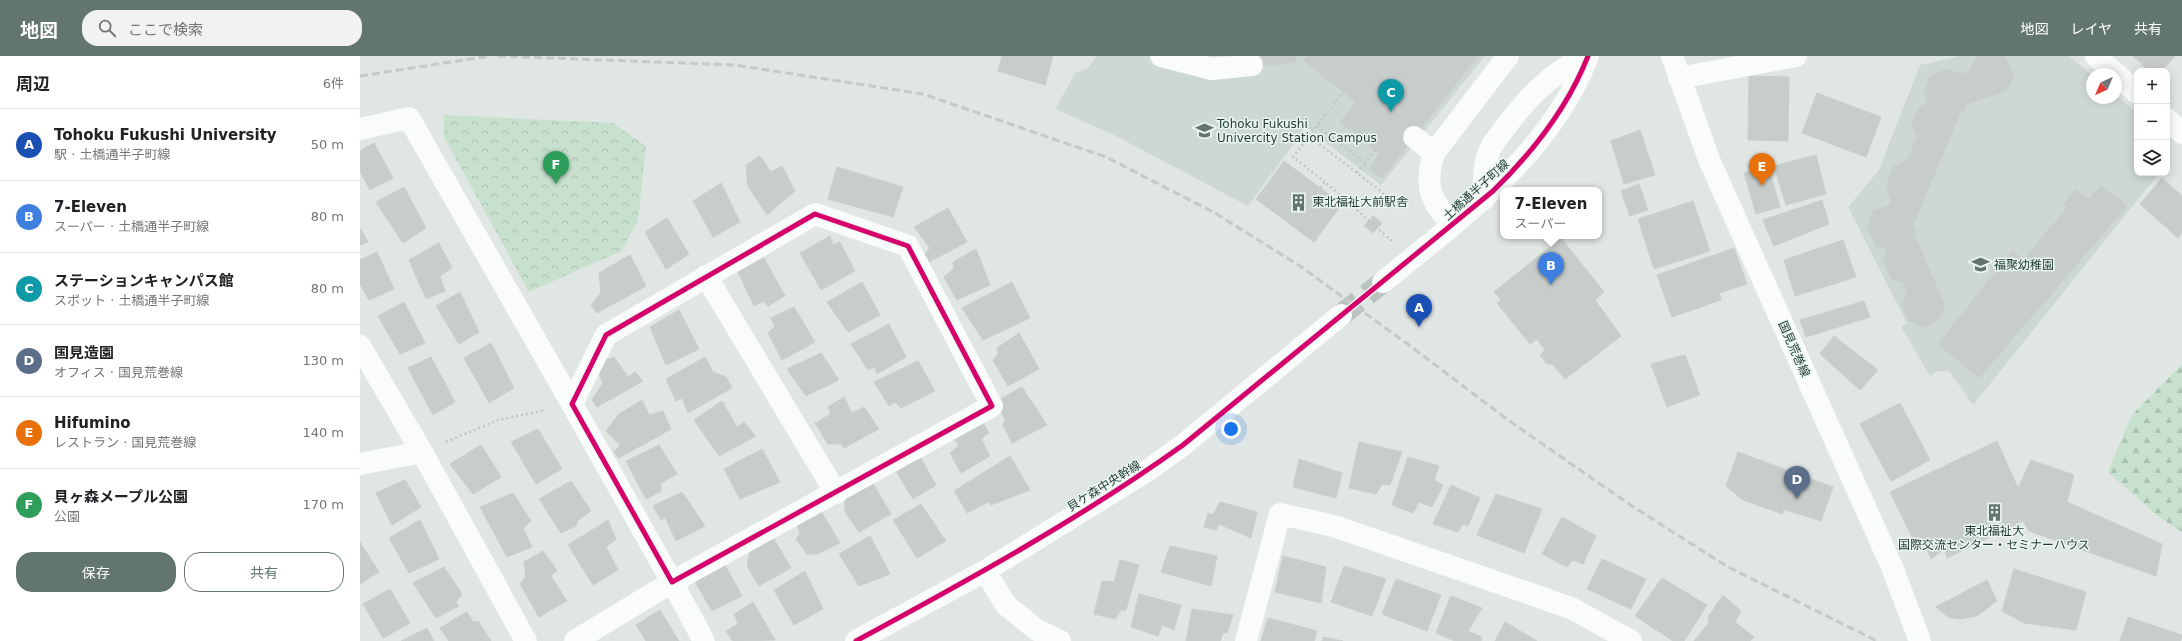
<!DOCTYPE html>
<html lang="ja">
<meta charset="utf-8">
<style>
body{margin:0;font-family:"DejaVu Sans","Noto Sans JP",sans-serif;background:#f2f2f2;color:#202124}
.controls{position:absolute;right:12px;top:12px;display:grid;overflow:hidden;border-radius:8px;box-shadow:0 2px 10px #0003}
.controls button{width:36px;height:36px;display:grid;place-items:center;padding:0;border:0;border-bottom:1px solid #e0e0e0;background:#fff;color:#202124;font:20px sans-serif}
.compass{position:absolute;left:1726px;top:12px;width:36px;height:36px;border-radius:50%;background:#fff;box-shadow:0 2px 10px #0003;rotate:224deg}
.you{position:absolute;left:871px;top:373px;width:14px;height:14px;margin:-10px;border:3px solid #fff;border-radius:50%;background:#1a73e8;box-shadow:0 0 0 6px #1a73e833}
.badge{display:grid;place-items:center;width:26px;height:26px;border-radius:50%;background:#62766f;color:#fff;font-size:13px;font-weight:700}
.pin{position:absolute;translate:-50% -33px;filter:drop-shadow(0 1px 2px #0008)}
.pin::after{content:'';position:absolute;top:21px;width:14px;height:12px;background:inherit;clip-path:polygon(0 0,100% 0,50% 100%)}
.popup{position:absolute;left:1140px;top:131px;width:102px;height:52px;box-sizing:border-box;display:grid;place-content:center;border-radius:8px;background:#fff;filter:drop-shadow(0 1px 3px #0005);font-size:13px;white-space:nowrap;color:#757577}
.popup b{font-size:15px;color:#202124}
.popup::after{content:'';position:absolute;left:50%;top:100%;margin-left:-8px;border:8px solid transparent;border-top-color:#fff}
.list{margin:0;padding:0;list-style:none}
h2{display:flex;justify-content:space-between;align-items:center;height:52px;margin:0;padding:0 16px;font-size:17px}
h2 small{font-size:13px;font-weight:400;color:#757577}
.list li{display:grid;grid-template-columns:26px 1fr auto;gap:12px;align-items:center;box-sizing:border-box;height:72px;padding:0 16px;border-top:1px solid #e0e0e0}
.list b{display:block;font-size:15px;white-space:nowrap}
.list p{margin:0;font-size:13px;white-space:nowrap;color:#757577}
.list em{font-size:13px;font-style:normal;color:#757577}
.actions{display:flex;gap:8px;padding:12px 16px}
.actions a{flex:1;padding:9px 0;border:1px solid #62766f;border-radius:16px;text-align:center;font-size:14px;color:#62766f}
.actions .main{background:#62766f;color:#fff}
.icon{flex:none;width:22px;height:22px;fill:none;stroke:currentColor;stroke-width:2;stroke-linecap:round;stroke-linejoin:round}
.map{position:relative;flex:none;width:1822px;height:585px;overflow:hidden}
header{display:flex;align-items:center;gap:24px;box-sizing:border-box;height:56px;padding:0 20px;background:#62766f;color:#fff}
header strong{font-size:19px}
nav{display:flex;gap:22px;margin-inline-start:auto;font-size:14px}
.search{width:280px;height:36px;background:#f2f2f2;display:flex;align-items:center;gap:10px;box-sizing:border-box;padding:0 14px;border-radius:16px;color:#757577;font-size:15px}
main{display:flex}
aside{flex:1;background:#fff}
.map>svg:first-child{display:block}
</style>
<header>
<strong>地図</strong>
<div class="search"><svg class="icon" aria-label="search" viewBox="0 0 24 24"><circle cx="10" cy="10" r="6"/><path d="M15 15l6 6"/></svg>ここで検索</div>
<nav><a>地図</a><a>レイヤ</a><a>共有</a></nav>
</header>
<main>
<aside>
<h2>周辺<small>6件</small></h2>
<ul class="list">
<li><span class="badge" style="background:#1a4fb4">A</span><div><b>Tohoku Fukushi University</b><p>駅 · 土橋通半子町線</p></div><em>50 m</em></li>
<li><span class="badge" style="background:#3f7fe0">B</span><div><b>7-Eleven</b><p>スーパー · 土橋通半子町線</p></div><em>80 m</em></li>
<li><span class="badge" style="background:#0f9aa8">C</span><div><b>ステーションキャンパス館</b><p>スポット · 土橋通半子町線</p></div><em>80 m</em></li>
<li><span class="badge" style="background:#5c6f8a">D</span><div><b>国見造園</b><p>オフィス · 国見荒巻線</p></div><em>130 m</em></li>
<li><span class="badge" style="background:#e8710a">E</span><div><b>Hifumino</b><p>レストラン · 国見荒巻線</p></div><em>140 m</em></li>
<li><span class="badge" style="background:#2e9e5b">F</span><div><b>貝ヶ森メープル公園</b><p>公園</p></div><em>170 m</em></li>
</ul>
<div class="actions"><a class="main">保存</a><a>共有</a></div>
</aside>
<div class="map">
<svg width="1822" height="585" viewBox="0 0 1822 585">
<defs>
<pattern id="forest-firs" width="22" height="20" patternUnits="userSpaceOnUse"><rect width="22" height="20" fill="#c7e1ce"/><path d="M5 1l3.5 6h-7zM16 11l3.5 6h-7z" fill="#aac2b1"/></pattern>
<pattern id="park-crowns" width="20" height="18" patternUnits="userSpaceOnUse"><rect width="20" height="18" fill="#c7e1ce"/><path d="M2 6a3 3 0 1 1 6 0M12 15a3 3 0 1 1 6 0" fill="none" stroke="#aac2b1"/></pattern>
</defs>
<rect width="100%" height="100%" fill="#e0e6e3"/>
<path fill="#cdd8d3" d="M 737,0 L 841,0 L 865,8 L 873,0 L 1125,0 L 1021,129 L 946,71 L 888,150 L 756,80 L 695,53 L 716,16 L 727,13 Z
M 1600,0 L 1709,0 L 1732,19 L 1732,42 L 1756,42 L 1756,39 L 1777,57 L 1777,117 L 1799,117 L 1613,349 L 1589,315 L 1578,315 L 1570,320 L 1541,271 L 1547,267 L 1488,151 L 1519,114 L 1560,9 Z"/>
<path fill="url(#forest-firs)" d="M 1822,308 L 1822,476 L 1799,461 L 1748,416 L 1771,360 Z"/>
<path fill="url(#park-crowns)" d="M 84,59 L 253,67 L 286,90 L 278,165 L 261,195 L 169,236 L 84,81 Z"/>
<path fill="#c7cdca" stroke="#c9cfcc" d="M 642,0 L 693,0 L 685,29 L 638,15 Z
M 902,0 L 935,0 L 936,6 L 903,10 Z
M 948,0 L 1118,0 L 1022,122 L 1009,112 L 1020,98 L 980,66 L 996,46 L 944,5 Z
M 1621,0 L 1645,0 L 1654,20 L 1647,34 L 1607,48 L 1605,53 L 1601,55 L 1553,169 L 1556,174 L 1554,178 L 1585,250 L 1578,265 L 1561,271 L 1549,265 L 1542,249 L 1547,237 L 1543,227 L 1531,222 L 1523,204 L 1527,194 L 1515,189 L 1507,171 L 1512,156 L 1530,149 L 1531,144 L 1526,129 L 1534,110 L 1547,105 L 1557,81 L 1552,69 L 1559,51 L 1568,47 L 1564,37 L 1570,20 L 1587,13 L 1602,18 L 1609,15 L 1616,2 Z
M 1773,0 L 1815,0 L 1801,15 L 1789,15 Z
M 1389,20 L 1429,21 L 1428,85 L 1388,84 Z
M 1457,37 L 1521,61 L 1506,101 L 1442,77 Z
M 1280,74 L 1295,119 L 1264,128 L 1251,85 Z
M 14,87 L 33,122 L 10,134 L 0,115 L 0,95 Z
M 1456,99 L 1466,138 L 1426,149 L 1414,110 Z
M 400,100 L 411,116 L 422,110 L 435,135 L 407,159 L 388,130 L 386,109 Z
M 924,105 L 982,148 L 954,186 L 896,143 Z
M 1408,110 L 1420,151 L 1396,158 L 1384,117 Z
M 477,111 L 543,131 L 533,161 L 468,143 Z
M 1802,122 L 1822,140 L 1822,177 L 1818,182 L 1780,148 Z
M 361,127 L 380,166 L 353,181 L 333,145 Z
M 1279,128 L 1288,154 L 1270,160 L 1261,135 Z
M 1741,129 L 1767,150 L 1619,322 L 1578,288 L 1653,194 L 1663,204 L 1707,152 L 1703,148 L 1715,133 L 1729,143 Z
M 44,131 L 66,172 L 43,187 L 16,146 Z
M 1462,144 L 1469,168 L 1414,190 L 1403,164 Z
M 1333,145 L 1350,195 L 1294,213 L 1278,163 Z
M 588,152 L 607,186 L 569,206 L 565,198 L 570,192 L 554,171 Z
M 1013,160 L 1022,167 L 1013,177 L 1004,170 Z
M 307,162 L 329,198 L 306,213 L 285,176 Z
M 0,172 L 8,186 L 0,189 Z
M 470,180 L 473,189 L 480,186 L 495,215 L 461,234 L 440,197 Z
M 1201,182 L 1244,236 L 1235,244 L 1261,280 L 1205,323 L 1192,308 L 1187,308 L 1180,299 L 1185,294 L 1177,283 L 1170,288 L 1137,247 L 1141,244 L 1134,236 Z
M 1483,184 L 1496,221 L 1435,240 L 1424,204 Z
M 79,187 L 92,212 L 80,220 L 85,235 L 66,243 L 49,204 Z
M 1374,192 L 1387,228 L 1359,237 L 1361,244 L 1312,261 L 1297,219 Z
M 616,193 L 630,229 L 597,244 L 584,221 L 594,212 L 593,206 Z
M 17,196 L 34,233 L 9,244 L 0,228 L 0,204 Z
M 270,199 L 286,230 L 237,257 L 231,249 L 241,237 L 239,217 Z
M 404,202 L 425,240 L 408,250 L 403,245 L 394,250 L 378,216 Z
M 502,226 L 520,259 L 488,276 L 467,246 Z
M 652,226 L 670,262 L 623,284 L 602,252 Z
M 100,236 L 119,276 L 99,288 L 76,250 Z
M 1504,245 L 1510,261 L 1446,281 L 1440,264 Z
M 44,246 L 65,287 L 40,298 L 18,260 Z
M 434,251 L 455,286 L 422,304 L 408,277 L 415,270 L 411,262 Z
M 319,254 L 339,293 L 306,309 L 290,271 Z
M 529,268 L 546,301 L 517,318 L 515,311 L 508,314 L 491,288 Z
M 659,277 L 679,313 L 648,330 L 633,304 L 638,298 L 637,292 Z
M 1474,280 L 1518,314 L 1500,334 L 1460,298 Z
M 131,287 L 154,332 L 129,347 L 104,302 Z
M 461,297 L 479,324 L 446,340 L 427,313 Z
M 1325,299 L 1340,339 L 1307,351 L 1291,308 Z
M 71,301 L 95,346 L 73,359 L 48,312 Z
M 254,301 L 268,321 L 275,316 L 283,325 L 237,351 L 232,344 L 243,327 L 239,317 L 246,304 Z
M 345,301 L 353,316 L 366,321 L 372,332 L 328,357 L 322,342 L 316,345 L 306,323 Z
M 558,305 L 575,335 L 541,352 L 535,346 L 529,350 L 514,326 Z
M 662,331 L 687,369 L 652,387 L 643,369 L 645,363 L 640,354 L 639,344 Z
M 484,341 L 492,357 L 504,351 L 519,373 L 484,392 L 481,388 L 468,388 L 455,367 L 471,358 L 468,351 Z
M 282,344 L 289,359 L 303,355 L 311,373 L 259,402 L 254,396 L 260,389 L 246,375 L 259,358 Z
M 362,345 L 377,371 L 384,366 L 396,380 L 359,400 L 334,364 Z
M 1540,347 L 1570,404 L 1531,425 L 1500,368 Z
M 620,362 L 629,377 L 621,383 L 630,400 L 601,417 L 590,397 L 599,390 L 592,380 Z
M 178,373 L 202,413 L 176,428 L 151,386 Z
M 1637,385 L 1658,432 L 1671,404 L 1714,419 L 1707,446 L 1802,488 L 1796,520 L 1669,475 L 1663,465 L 1587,502 L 1585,493 L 1571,503 L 1564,486 L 1556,489 L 1530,436 Z
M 999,386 L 1042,396 L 1030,429 L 1022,428 L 1016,438 L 989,432 Z
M 121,389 L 141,421 L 113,438 L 90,408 Z
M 299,389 L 317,418 L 301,427 L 301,435 L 286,443 L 266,405 Z
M 402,393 L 420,426 L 380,443 L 364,413 Z
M 1378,396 L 1473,431 L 1461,465 L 1423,453 L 1423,458 L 1383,444 L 1366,430 Z
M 559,399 L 576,429 L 553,443 L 534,412 Z
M 650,400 L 670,434 L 631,449 L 628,446 L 607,457 L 594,435 Z
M 1048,401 L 1079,410 L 1074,424 L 1083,429 L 1072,451 L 1059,446 L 1053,457 L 1032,449 Z
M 939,403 L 982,417 L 976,442 L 933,431 Z
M 45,424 L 61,451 L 32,469 L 16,437 Z
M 511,424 L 531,458 L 499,476 L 485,456 L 485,439 Z
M 211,425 L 231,455 L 218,464 L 216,470 L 201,477 L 179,443 Z
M 1091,429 L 1120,442 L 1108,470 L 1103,468 L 1098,476 L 1073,468 Z
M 322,436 L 345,470 L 316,485 L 305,461 L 301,464 L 293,450 Z
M 153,437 L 171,465 L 163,472 L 172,491 L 147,501 L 120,451 Z
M 1136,438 L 1182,453 L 1164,497 L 1117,479 Z
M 860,446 L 897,456 L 891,482 L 859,468 L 856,474 L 844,471 L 848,457 L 853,459 Z
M 561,448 L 586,485 L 557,502 L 533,464 Z
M 459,452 L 480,487 L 457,498 L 447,498 L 436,483 L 440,478 L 436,465 Z
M 1202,461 L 1236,480 L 1223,508 L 1213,504 L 1207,511 L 1182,498 Z
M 60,464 L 79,503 L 49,517 L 29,482 Z
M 248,464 L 256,483 L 246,491 L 258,514 L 233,529 L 208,489 Z
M 412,480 L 431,512 L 399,530 L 387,510 L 390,496 Z
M 510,480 L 530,518 L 499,530 L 479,498 Z
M 0,486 L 19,516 L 0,528 Z
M 810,490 L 857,500 L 851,530 L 801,516 Z
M 183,495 L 197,514 L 191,520 L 207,545 L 179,561 L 160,528 L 166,521 L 164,506 Z
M 923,500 L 966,511 L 961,547 L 915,536 Z
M 1242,503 L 1286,523 L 1271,553 L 1227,533 Z
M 760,504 L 779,509 L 766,554 L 761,554 L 755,563 L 734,558 L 742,525 L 754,526 Z
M 363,505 L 382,540 L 352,555 L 334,524 Z
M 984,510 L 1026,523 L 1012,560 L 971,546 Z
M 84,511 L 102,538 L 96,546 L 99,550 L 76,562 L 53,527 Z
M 1654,513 L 1726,536 L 1716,574 L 1664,567 L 1642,555 Z
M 445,515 L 463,553 L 434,569 L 414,534 Z
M 1302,522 L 1347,549 L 1324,585 L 1313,585 L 1275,560 Z
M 1036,523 L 1081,539 L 1067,575 L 1022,558 Z
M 1627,524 L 1637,545 L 1617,560 L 1600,563 L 1588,561 L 1576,551 Z
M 30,533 L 50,567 L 23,582 L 3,548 Z
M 779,538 L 821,549 L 814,574 L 802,569 L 798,580 L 771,571 Z
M 1363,539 L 1381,555 L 1375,566 L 1394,581 L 1390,585 L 1334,585 L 1349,567 L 1348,561 Z
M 1091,540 L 1122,552 L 1108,575 L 1122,581 L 1121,585 L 1095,585 L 1076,577 Z
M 393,546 L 415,584 L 373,585 L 366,575 L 378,568 L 374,558 Z
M 832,553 L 873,559 L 867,577 L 863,577 L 860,585 L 826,585 Z
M 300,554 L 319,585 L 286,585 L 276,569 Z
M 107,556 L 113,566 L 118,565 L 131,585 L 89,585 L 80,572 Z
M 1768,561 L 1822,579 L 1822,580 L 1820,585 L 1760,585 Z
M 908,562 L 957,575 L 954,585 L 901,585 Z
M 1145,566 L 1177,585 L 1135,585 Z
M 67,572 L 74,585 L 41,585 Z
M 963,581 L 983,585 L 962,585 Z"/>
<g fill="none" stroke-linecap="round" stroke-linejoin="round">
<path stroke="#b9c3bf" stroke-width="22" stroke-dasharray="22 11" stroke-linecap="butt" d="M 981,259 L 1023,226"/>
<path stroke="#bec7c5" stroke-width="2.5" stroke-dasharray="2 3" stroke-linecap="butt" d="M 957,70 L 1005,107 L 1015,94
M 949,80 L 983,36
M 997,117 L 1005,107
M 965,126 L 933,101 L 949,80 L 1031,143
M 960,132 L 965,126 L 1032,185
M 86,386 L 138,364 L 186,354"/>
<path stroke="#fafbfb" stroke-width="22" d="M 801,0 L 852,13 L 892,9
M 1312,0 L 1350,106 L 1532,511 L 1560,585
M 1736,0 L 1777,37
M 1319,22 L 1436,0
M 1807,63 L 1822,77
M 0,73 L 49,62 L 212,348
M 1054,81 L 1074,97
M 1123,144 C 1124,131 1123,115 1127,101 C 1130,90 1137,82 1144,73 C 1167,42 1191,17 1226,0
M 455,158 L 548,190 L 632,350 L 312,526 L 212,348 L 246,279 Z
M 1092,169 C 1070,144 1064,130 1074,97 L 1148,0
M 346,220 L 476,437
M 1023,226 C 1102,161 1190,99 1228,0
M 0,290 L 62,396
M 0,408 L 62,396 L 166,585
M 625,515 L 646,549 L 677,574 L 700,585
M 215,585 L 312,526 L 344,585
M 496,585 L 625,515 L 787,415 L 823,389 L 981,259
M 886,585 L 920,458 L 974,470 L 1211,552 L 1271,585"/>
<path stroke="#c5c9c8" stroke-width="3" stroke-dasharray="8 4" stroke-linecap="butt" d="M 138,0 L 375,9 L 563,38 L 746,101 L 855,157 L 940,210 L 1049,289 L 1148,364 L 1272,450 L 1368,511 L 1517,585
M 0,20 L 130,0"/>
<defs>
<path id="cycleway" d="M 455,158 L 548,190 L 632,350 L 312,526 L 212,348 L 246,279 Z
M 496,585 C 607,525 720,463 823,389 L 1133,135 C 1172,97 1208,51 1228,0"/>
</defs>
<use href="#cycleway" stroke="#ecf6f1" stroke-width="8"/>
<use href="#cycleway" stroke="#d6006c" stroke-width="5"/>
</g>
<defs>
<symbol id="university-bare" viewBox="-9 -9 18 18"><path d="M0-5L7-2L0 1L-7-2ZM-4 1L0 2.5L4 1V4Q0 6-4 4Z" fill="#62766f" stroke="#ecf6f1" stroke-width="2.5" paint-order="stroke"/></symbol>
<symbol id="building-bare" viewBox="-9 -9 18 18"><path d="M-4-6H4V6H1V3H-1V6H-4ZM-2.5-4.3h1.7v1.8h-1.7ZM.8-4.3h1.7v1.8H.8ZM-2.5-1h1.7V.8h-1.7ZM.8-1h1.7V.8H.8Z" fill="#62766f" stroke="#ecf6f1" stroke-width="2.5" paint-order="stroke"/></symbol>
<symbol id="school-bare" viewBox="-9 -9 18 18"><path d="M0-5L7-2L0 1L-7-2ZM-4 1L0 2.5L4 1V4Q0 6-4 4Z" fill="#62766f" stroke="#ecf6f1" stroke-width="2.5" paint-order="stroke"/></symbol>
</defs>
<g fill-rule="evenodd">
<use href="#university-bare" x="832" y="62" width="25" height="25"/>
<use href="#building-bare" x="926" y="134" width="25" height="25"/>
<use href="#school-bare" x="1608" y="196" width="25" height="25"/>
<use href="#building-bare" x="1622" y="444" width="25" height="25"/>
</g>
<g text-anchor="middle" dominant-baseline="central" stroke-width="3" stroke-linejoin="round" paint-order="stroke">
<g font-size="12" fill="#1e3931" stroke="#ecf6f1" text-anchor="start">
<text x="857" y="68">Tohoku Fukushi<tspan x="857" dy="14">Univercity Station Campus</tspan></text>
<text x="952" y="146">東北福祉大前駅舎</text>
<text x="1634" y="209">福聚幼稚園</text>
<text x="1634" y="475" text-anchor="middle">東北福祉大<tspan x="1634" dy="14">国際交流センター・セミナーハウス</tspan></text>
</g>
<g font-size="12" fill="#1e3931" stroke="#ecf6f1">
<text transform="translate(1116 134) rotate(-42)">土橋通半子町線</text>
<text transform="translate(1434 293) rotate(66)">国見荒巻線</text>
<text transform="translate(744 430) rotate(-32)">貝ケ森中央幹線</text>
</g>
</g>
</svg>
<div class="controls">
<button>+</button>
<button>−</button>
<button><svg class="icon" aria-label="layers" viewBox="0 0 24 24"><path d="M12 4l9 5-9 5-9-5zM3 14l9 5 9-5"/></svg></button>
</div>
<svg class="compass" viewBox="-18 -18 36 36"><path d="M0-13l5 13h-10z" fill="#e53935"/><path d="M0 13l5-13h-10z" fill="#757577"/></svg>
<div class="you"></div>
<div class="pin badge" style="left:1059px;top:271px;background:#1a4fb4">A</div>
<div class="pin badge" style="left:1191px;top:229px;background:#3f7fe0">B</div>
<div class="popup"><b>7-Eleven</b>スーパー</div>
<div class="pin badge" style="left:1031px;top:56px;background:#0f9aa8">C</div>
<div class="pin badge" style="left:1437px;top:443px;background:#5c6f8a">D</div>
<div class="pin badge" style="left:1402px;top:130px;background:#e8710a">E</div>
<div class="pin badge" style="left:196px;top:128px;background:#2e9e5b">F</div>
</div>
</main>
